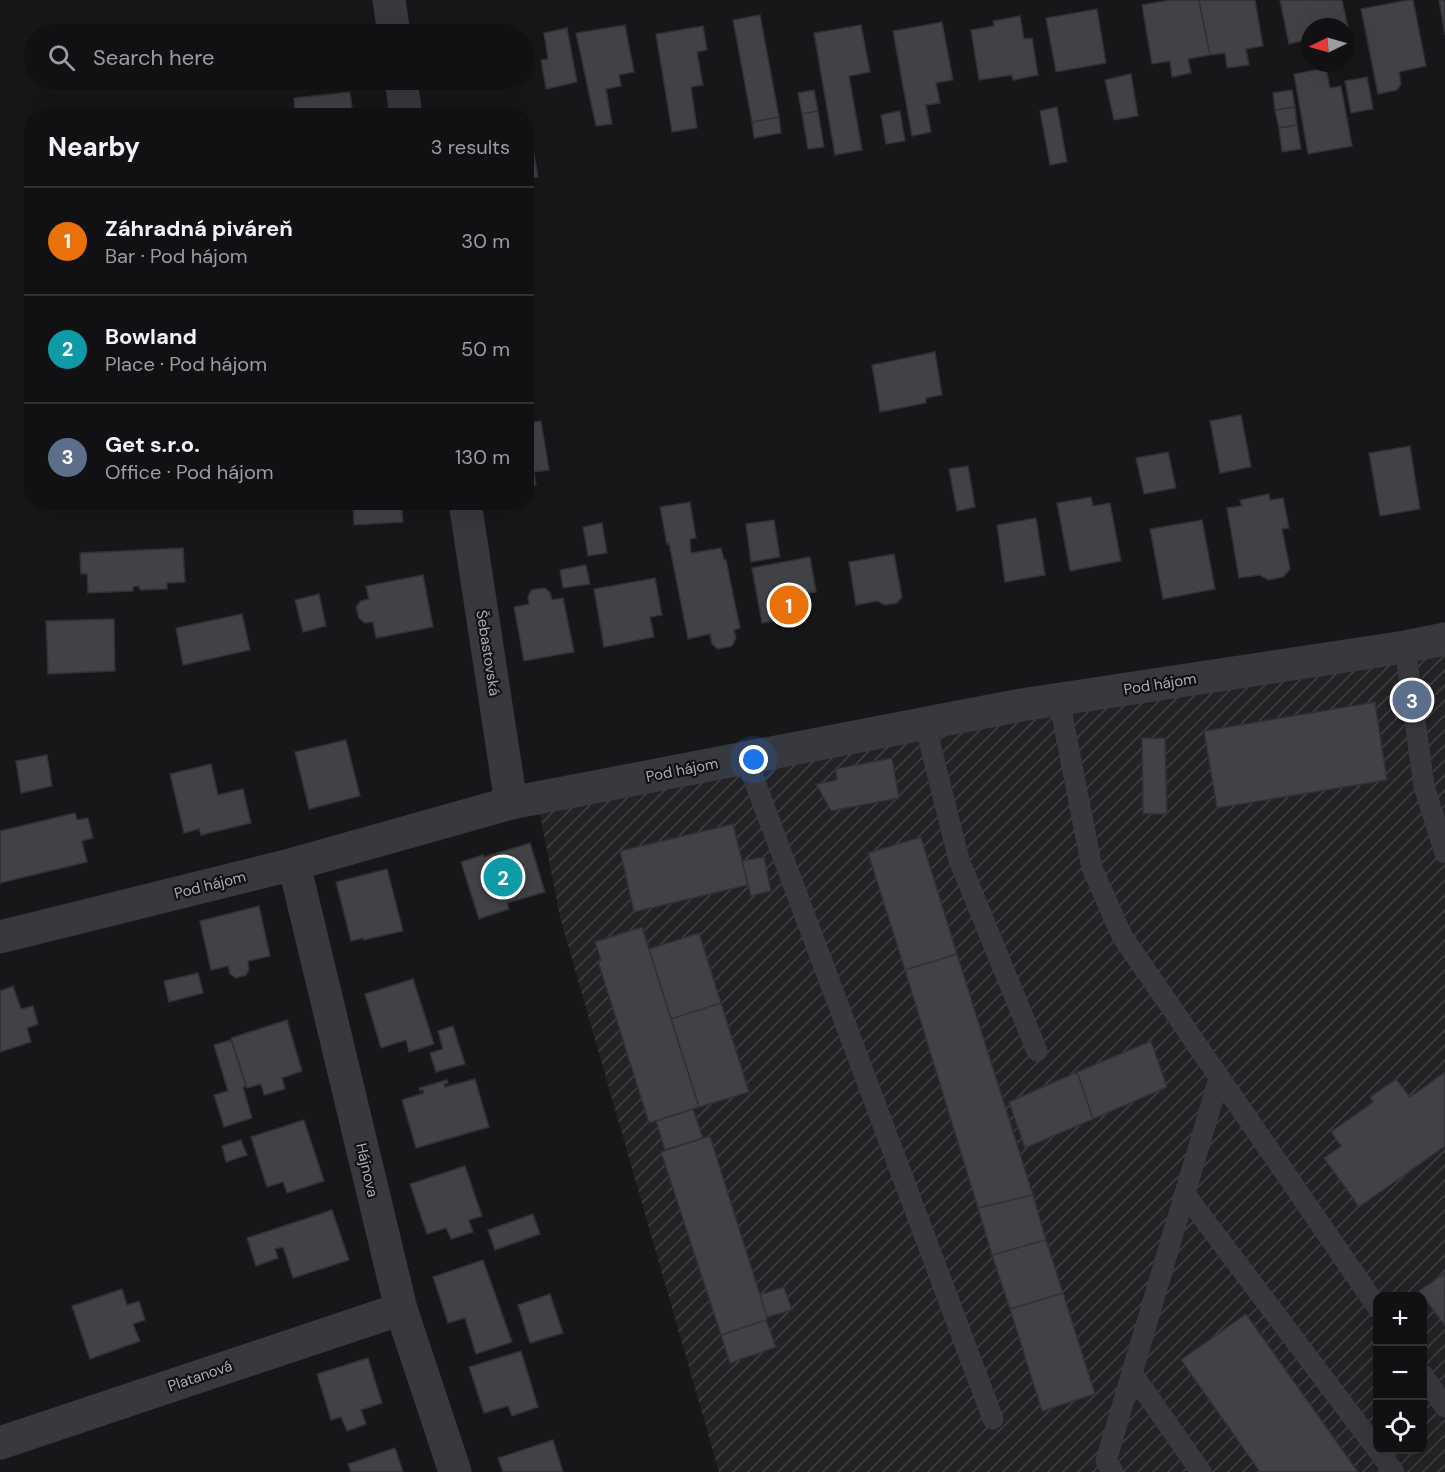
<!DOCTYPE html>
<meta charset="utf-8">
<style>
body{margin:0;font-family:"DM Sans",sans-serif;background:#1a1a1c;color:#f1f3f6}
.controls{position:absolute;right:18px;bottom:18px;display:grid;overflow:hidden;border-radius:12px;box-shadow:0 6px 24px #0002}
.controls button{width:54px;height:54px;display:grid;place-items:center;padding:0;border:0;border-bottom:2px solid #303133;background:#111113;color:#f1f3f6;font:30px sans-serif}
.compass{position:absolute;left:1301px;top:18px;width:54px;height:54px;border-radius:50%;background:#111113;box-shadow:0 6px 24px #0002;rotate:265deg}
.you{position:absolute;left:754px;top:760px;width:21px;height:21px;margin:-15px;border:4px solid #fff;border-radius:50%;background:#1a73e8;box-shadow:0 0 0 9px #1a73e833}
.badge{display:grid;place-items:center;width:39px;height:39px;border-radius:50%;background:#ea580c;color:#fff;font-size:20px;font-weight:700}
.pin{position:absolute;translate:-50% -50%;border:3px solid #fff;box-shadow:0 2px 6px #0006}
.list{margin:0;padding:0;list-style:none}
h2{display:flex;justify-content:space-between;align-items:center;height:78px;margin:0;padding:0 24px;font-size:26px}
h2 small{font-size:20px;font-weight:400;color:#9c9da0}
.list li{display:grid;grid-template-columns:39px 1fr auto;gap:18px;align-items:center;box-sizing:border-box;height:108px;padding:0 24px;border-top:2px solid #303133}
.list b{display:block;font-size:22px;white-space:nowrap}
.list p{margin:0;font-size:20px;white-space:nowrap;color:#9c9da0}
.list em{font-size:20px;font-style:normal;color:#9c9da0}
.icon{flex:none;width:33px;height:33px;fill:none;stroke:currentColor;stroke-width:2;stroke-linecap:round;stroke-linejoin:round}
.map{position:relative;flex:none;width:1445px;height:1472px;overflow:hidden}
.search{position:absolute;background:#111113;box-shadow:0 6px 24px #0002;left:24px;top:24px;width:510px;height:66px;display:flex;align-items:center;gap:15px;box-sizing:border-box;padding:0 21px;border-radius:33px;color:#9c9da0;font-size:22px}
.panel{position:absolute;background:#111113;box-shadow:0 6px 24px #0002;left:24px;top:108px;width:510px;height:402px;border-radius:24px}
.map>svg:first-child{display:block}
</style>
<div class="map">
<svg width="1445" height="1472" viewBox="0 0 1445 1472">
<defs>
<pattern id="industrial-furrows" width="10" height="10" patternUnits="userSpaceOnUse" patternTransform="scale(1.5)"><rect width="10" height="10" fill="#232326"/><path d="M-1 1l2-2M0 10L10 0M9 11l2-2" fill="none" stroke="#404043"/></pattern>
</defs>
<rect width="100%" height="100%" fill="#171719"/>
<path fill="url(#industrial-furrows)" fill-rule="evenodd" d="M 1445,625 L 1445,1472 L 719,1472 L 560,917 L 537,799 ZM 1378,1296 L 1422,1296 L 1422,1450 L 1378,1450 Z"/>
<path fill="#414246" stroke="#313135" stroke-width="1.5" d="M 1170,0 L 1199,0 L 1210,55 L 1188,59 L 1191,73 L 1172,77 L 1170,61 L 1152,64 L 1142,5 Z
M 1199,0 L 1255,0 L 1263,46 L 1246,49 L 1249,65 L 1227,68 L 1225,53 L 1210,55 Z
M 1280,0 L 1342,0 L 1349,31 L 1346,32 L 1346,27 L 1310,27 L 1310,39 L 1289,44 Z
M 1408,0 L 1413,0 L 1426,66 L 1399,72 L 1401,84 L 1397,90 L 1378,94 L 1361,9 Z
M 1439,0 L 1445,0 L 1445,35 Z
M 1097,9 L 1106,63 L 1056,72 L 1046,18 Z
M 760,15 L 779,117 L 752,122 L 733,20 Z
M 1020,16 L 1024,39 L 1032,38 L 1038,75 L 1013,80 L 1012,75 L 979,80 L 971,30 L 994,26 L 993,21 Z
M 942,22 L 953,80 L 936,83 L 940,103 L 926,105 L 931,132 L 912,136 L 893,31 Z
M 466,25 L 467,34 L 425,34 L 424,29 Z
M 625,25 L 634,72 L 619,75 L 621,86 L 606,89 L 612,124 L 596,126 L 576,33 Z
M 861,25 L 870,72 L 849,76 L 862,150 L 835,155 L 814,33 Z
M 703,26 L 707,50 L 697,52 L 703,85 L 691,87 L 697,128 L 672,132 L 656,34 Z
M 567,28 L 577,82 L 546,89 L 541,60 L 548,59 L 544,33 Z
M 1326,68 L 1330,88 L 1341,86 L 1352,146 L 1308,154 L 1294,74 Z
M 1131,74 L 1138,116 L 1114,120 L 1105,80 Z
M 1367,77 L 1373,109 L 1351,113 L 1345,81 Z
M 814,90 L 818,111 L 802,114 L 798,93 Z
M 1292,90 L 1295,107 L 1275,110 L 1273,93 Z
M 350,92 L 353,116 L 295,116 L 294,98 Z
M 1057,107 L 1067,162 L 1050,165 L 1040,111 Z
M 1295,107 L 1297,125 L 1279,128 L 1275,110 Z
M 818,111 L 824,147 L 808,149 L 802,114 Z
M 900,111 L 905,141 L 886,144 L 881,115 Z
M 779,117 L 781,133 L 754,138 L 752,122 Z
M 1297,125 L 1301,149 L 1282,152 L 1279,128 Z
M 529,126 L 538,177 L 526,179 L 526,127 Z
M 527,313 L 533,356 L 526,357 L 526,314 Z
M 935,352 L 942,395 L 926,398 L 926,403 L 880,412 L 872,365 Z
M 1241,415 L 1251,467 L 1220,473 L 1210,421 Z
M 541,421 L 549,470 L 534,472 L 536,485 L 526,487 L 526,423 Z
M 1410,446 L 1420,509 L 1380,516 L 1369,453 Z
M 1168,452 L 1176,488 L 1144,494 L 1136,458 Z
M 968,466 L 975,507 L 957,511 L 949,469 Z
M 1269,494 L 1270,500 L 1283,498 L 1289,528 L 1282,529 L 1290,569 L 1283,577 L 1268,580 L 1260,575 L 1239,578 L 1227,508 L 1242,506 L 1240,500 Z
M 1091,497 L 1093,506 L 1110,503 L 1121,561 L 1070,571 L 1057,503 Z
M 342,502 L 401,502 L 403,522 L 354,525 L 353,503 Z
M 690,502 L 696,538 L 690,539 L 691,553 L 721,548 L 724,560 L 726,560 L 740,628 L 734,630 L 736,638 L 732,646 L 718,649 L 712,644 L 710,634 L 688,639 L 669,543 L 667,544 L 660,507 Z
M 1036,518 L 1045,575 L 1005,582 L 997,525 Z
M 774,520 L 780,557 L 751,562 L 746,524 Z
M 1202,520 L 1215,589 L 1163,599 L 1150,529 Z
M 602,523 L 607,553 L 588,556 L 583,527 Z
M 183,548 L 185,582 L 167,583 L 167,589 L 140,590 L 139,586 L 133,587 L 133,591 L 88,593 L 87,574 L 81,574 L 80,553 Z
M 894,554 L 902,597 L 897,603 L 885,605 L 877,601 L 856,605 L 849,562 Z
M 810,557 L 816,592 L 805,593 L 808,614 L 762,623 L 752,568 Z
M 586,565 L 590,584 L 563,588 L 560,570 Z
M 423,575 L 433,627 L 376,638 L 373,622 L 365,623 L 359,618 L 356,607 L 361,601 L 369,599 L 366,586 Z
M 655,578 L 662,615 L 650,617 L 654,637 L 604,647 L 594,589 Z
M 545,588 L 550,593 L 552,600 L 563,598 L 574,652 L 524,661 L 514,607 L 529,604 L 528,597 L 531,590 Z
M 319,594 L 326,626 L 303,632 L 295,600 Z
M 242,614 L 250,650 L 183,665 L 176,628 Z
M 114,619 L 115,671 L 48,674 L 46,621 Z
M 1375,702 L 1387,780 L 1217,808 L 1204,731 Z
M 1142,738 L 1165,738 L 1167,814 L 1143,814 Z
M 346,740 L 360,796 L 309,809 L 295,752 Z
M 47,755 L 52,786 L 21,793 L 16,761 Z
M 892,758 L 899,798 L 831,811 L 816,784 L 837,780 L 835,769 Z
M 211,764 L 218,795 L 243,789 L 251,823 L 201,835 L 199,829 L 184,833 L 170,774 Z
M 75,813 L 77,820 L 88,818 L 93,838 L 82,841 L 87,862 L 0,883 L 0,831 Z
M 733,824 L 748,885 L 634,912 L 620,851 Z
M 921,837 L 957,954 L 905,970 L 868,853 Z
M 530,843 L 545,892 L 507,903 L 509,909 L 479,919 L 461,862 L 483,855 L 484,857 Z
M 764,857 L 771,891 L 751,896 L 742,861 Z
M 387,869 L 403,931 L 364,940 L 363,938 L 351,941 L 336,882 Z
M 259,906 L 270,956 L 248,961 L 249,969 L 246,975 L 236,978 L 230,974 L 228,966 L 211,970 L 200,921 Z
M 642,927 L 699,1107 L 649,1123 L 598,961 L 601,960 L 595,942 Z
M 699,933 L 721,1003 L 671,1019 L 649,949 Z
M 957,954 L 1033,1195 L 978,1208 L 905,970 Z
M 198,973 L 203,993 L 169,1002 L 164,981 Z
M 413,979 L 434,1044 L 409,1052 L 406,1040 L 381,1048 L 365,994 Z
M 13,986 L 21,1009 L 33,1006 L 38,1024 L 27,1028 L 31,1042 L 0,1052 L 0,991 Z
M 721,1003 L 749,1092 L 699,1107 L 671,1019 Z
M 287,1020 L 302,1071 L 282,1078 L 285,1089 L 264,1095 L 261,1084 L 247,1088 L 231,1038 Z
M 453,1026 L 465,1064 L 436,1072 L 430,1053 L 443,1049 L 438,1031 Z
M 231,1040 L 246,1086 L 243,1087 L 252,1118 L 224,1127 L 214,1095 L 228,1091 L 214,1045 Z
M 1151,1041 L 1167,1087 L 1093,1119 L 1077,1072 Z
M 1077,1072 L 1093,1119 L 1025,1148 L 1009,1102 Z
M 1445,1072 L 1445,1146 L 1359,1207 L 1324,1158 L 1341,1146 L 1331,1132 L 1373,1102 L 1370,1097 L 1396,1079 L 1410,1097 Z
M 475,1079 L 489,1127 L 416,1148 L 402,1100 L 424,1093 L 423,1090 L 420,1091 L 419,1088 L 447,1080 L 448,1083 L 444,1084 L 445,1087 Z
M 693,1109 L 703,1138 L 665,1150 L 656,1121 Z
M 304,1120 L 324,1181 L 287,1193 L 283,1182 L 267,1187 L 251,1137 Z
M 710,1136 L 767,1317 L 766,1320 L 721,1335 L 661,1152 Z
M 241,1140 L 247,1155 L 226,1162 L 222,1146 Z
M 465,1166 L 482,1216 L 469,1220 L 473,1232 L 451,1239 L 446,1228 L 427,1234 L 410,1184 Z
M 1033,1195 L 1046,1240 L 992,1255 L 978,1208 Z
M 332,1210 L 349,1260 L 293,1278 L 283,1247 L 275,1249 L 278,1258 L 256,1266 L 247,1238 Z
M 533,1214 L 540,1234 L 495,1250 L 488,1230 Z
M 1046,1240 L 1063,1293 L 1010,1309 L 992,1255 Z
M 483,1260 L 512,1342 L 476,1354 L 465,1318 L 448,1323 L 433,1277 Z
M 1445,1273 L 1445,1326 L 1419,1291 Z
M 784,1287 L 792,1310 L 767,1317 L 760,1295 Z
M 122,1289 L 127,1305 L 139,1301 L 145,1320 L 133,1324 L 140,1341 L 90,1359 L 72,1306 Z
M 1063,1293 L 1095,1394 L 1042,1411 L 1010,1309 Z
M 550,1294 L 563,1333 L 530,1343 L 518,1305 Z
M 1246,1314 L 1358,1472 L 1260,1472 L 1181,1360 Z
M 766,1320 L 776,1347 L 730,1363 L 721,1335 Z
M 521,1351 L 538,1407 L 512,1416 L 508,1406 L 484,1413 L 469,1367 Z
M 368,1358 L 382,1403 L 361,1410 L 366,1424 L 347,1431 L 341,1417 L 331,1420 L 317,1374 Z
M 553,1440 L 563,1472 L 503,1472 L 498,1458 Z
M 395,1448 L 403,1472 L 351,1472 L 348,1464 Z"/>
<g fill="none" stroke-linecap="round" stroke-linejoin="round">
<path stroke="#38393e" stroke-width="21" d="M 1405,647 L 1424,786 L 1445,853
M 1059,699 L 1092,868 L 1122,936 L 1378,1308
M 925,724 L 959,860 L 1037,1051
M 746,758 L 993,1419
M 1185,1194 L 1394,1472
M 1132,1373 L 1201,1472
M 1422,1374 L 1445,1407
M 1113,1472 L 1106,1461 L 1219,1078"/>
<path stroke="#38393e" stroke-width="33" d="M 389,0 L 394,34
M 401,80 L 406,116
M 465,502 L 511,803
M 294,864 L 401,1309 L 455,1472
M 0,937 L 294,864 L 511,803 L 1021,705 L 1405,647 L 1445,639
M 0,1443 L 401,1309"/>
</g>
<g text-anchor="middle" dominant-baseline="central" stroke-width="4.5" stroke-linejoin="round" paint-order="stroke">
<g font-size="15" fill="#a9adb8" stroke="#121214">
<text transform="translate(488 653) rotate(81)">Šebastovská</text>
<text transform="translate(1160 684) rotate(-9)">Pod hájom</text>
<text transform="translate(682 770) rotate(-11)">Pod hájom</text>
<text transform="translate(210 885) rotate(-14)">Pod hájom</text>
<text transform="translate(367 1170) rotate(77)">Hájnova</text>
<text transform="translate(200 1376) rotate(-19)">Platanová</text>
</g>
</g>
</svg>
<div class="controls">
<button>+</button>
<button>−</button>
<button><svg class="icon" aria-label="locate" viewBox="0 0 24 24"><circle cx="12" cy="12" r="6"/><path d="M12 2v4M12 18v4M2 12h4M18 12h4"/></svg></button>
</div>
<svg class="compass" viewBox="-18 -18 36 36"><path d="M0-13l5 13h-10z" fill="#e53935"/><path d="M0 13l5-13h-10z" fill="#9c9da0"/></svg>
<div class="you"></div>
<div class="pin badge" style="left:789px;top:605px;background:#e8710a">1</div>
<div class="pin badge" style="left:503px;top:877px;background:#0f9aa8">2</div>
<div class="pin badge" style="left:1412px;top:700px;background:#5c6f8a">3</div>
<div class="search"><svg class="icon" aria-label="search" viewBox="0 0 24 24"><circle cx="10" cy="10" r="6"/><path d="M15 15l6 6"/></svg>Search here</div>
<section class="panel">
<h2>Nearby<small>3 results</small></h2>
<ul class="list">
<li><span class="badge" style="background:#e8710a">1</span><div><b>Záhradná piváreň</b><p>Bar · Pod hájom</p></div><em>30 m</em></li>
<li><span class="badge" style="background:#0f9aa8">2</span><div><b>Bowland</b><p>Place · Pod hájom</p></div><em>50 m</em></li>
<li><span class="badge" style="background:#5c6f8a">3</span><div><b>Get s.r.o.</b><p>Office · Pod hájom</p></div><em>130 m</em></li>
</ul>
</section>
</div>
